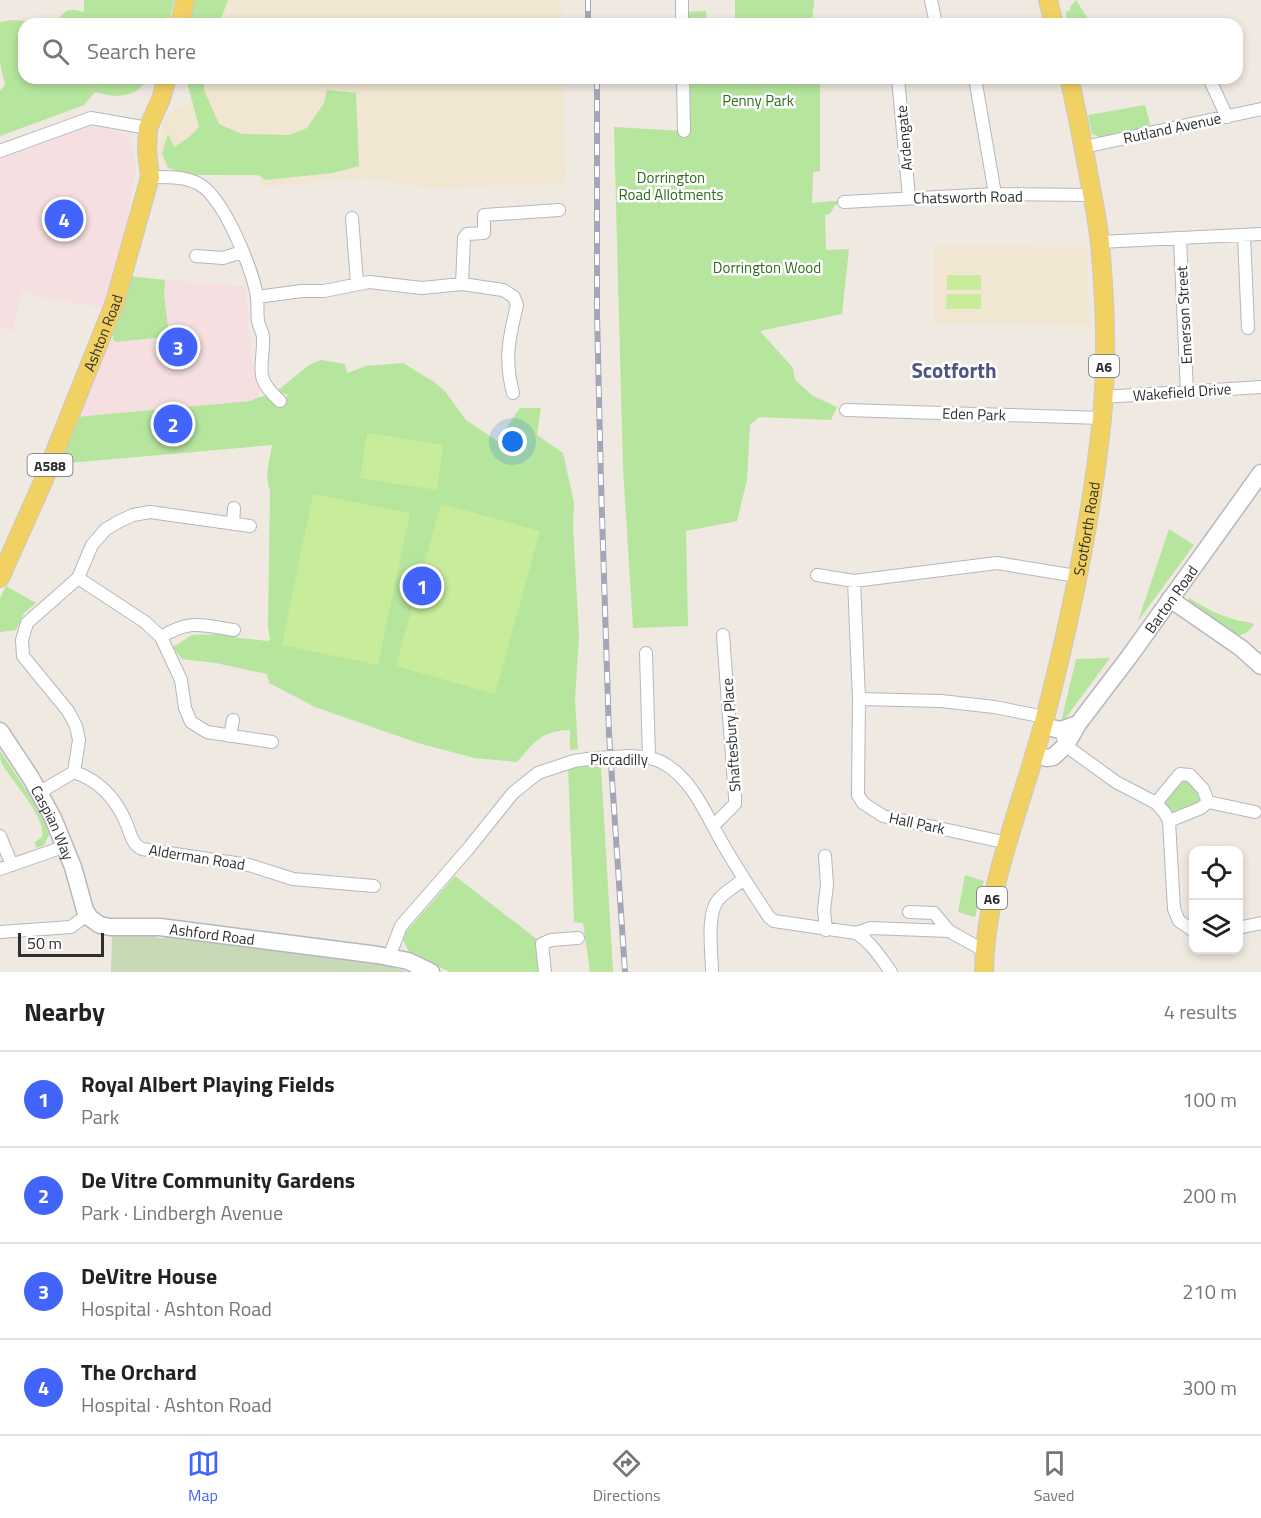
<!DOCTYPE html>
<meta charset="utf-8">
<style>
body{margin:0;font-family:"Titillium Web",sans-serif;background:#f6f6f6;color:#222}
.controls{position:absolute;right:18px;bottom:18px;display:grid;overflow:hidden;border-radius:12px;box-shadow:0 3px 9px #0003}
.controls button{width:54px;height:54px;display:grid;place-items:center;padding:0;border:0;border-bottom:2px solid #e0e0e0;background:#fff;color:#222;font:30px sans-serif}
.scale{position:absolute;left:18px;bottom:15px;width:86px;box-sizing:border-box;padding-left:6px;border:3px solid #2e2e2e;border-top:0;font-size:16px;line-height:21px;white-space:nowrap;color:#2e2e2e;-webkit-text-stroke:4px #fff;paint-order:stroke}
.you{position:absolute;left:513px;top:442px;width:21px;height:21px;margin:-15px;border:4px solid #fff;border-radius:50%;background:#1a73e8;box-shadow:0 0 0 9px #1a73e833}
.badge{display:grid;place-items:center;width:39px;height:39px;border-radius:50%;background:#4264fb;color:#fff;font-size:20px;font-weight:700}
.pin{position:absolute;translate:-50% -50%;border:3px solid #fff;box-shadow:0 2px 6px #0006}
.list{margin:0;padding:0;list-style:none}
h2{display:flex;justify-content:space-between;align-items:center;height:78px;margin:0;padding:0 24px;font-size:26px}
h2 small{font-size:20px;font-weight:400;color:#767676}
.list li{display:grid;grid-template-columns:39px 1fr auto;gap:18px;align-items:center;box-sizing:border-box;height:96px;padding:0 24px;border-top:2px solid #e0e0e0}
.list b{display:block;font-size:22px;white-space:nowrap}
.list p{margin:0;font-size:20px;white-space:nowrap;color:#767676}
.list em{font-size:20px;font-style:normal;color:#767676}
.icon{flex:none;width:33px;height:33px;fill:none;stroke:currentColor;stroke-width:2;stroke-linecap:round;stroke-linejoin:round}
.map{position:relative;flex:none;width:1261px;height:972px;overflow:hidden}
.search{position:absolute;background:#fff;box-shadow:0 3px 9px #0003;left:18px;right:18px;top:18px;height:66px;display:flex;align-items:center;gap:15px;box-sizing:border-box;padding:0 21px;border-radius:18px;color:#767676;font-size:22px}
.sheet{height:462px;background:#fff}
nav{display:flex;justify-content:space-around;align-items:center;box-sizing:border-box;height:84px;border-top:2px solid #e0e0e0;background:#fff;font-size:16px;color:#767676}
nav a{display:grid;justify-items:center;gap:3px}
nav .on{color:#4264fb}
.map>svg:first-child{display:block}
</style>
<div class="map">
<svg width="1261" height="972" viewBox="0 0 1261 972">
<rect width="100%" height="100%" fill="#efe9e1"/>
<path fill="#f0e6d1" d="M 194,0 L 561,0 L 562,24 L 190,24 Z
M 186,78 L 563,78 L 566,182 L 432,188 L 364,178 L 261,187 L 260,176 L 233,176 L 173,169 L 164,165 L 159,157 L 158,153 L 163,123 L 168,113 L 191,102 Z
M 934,246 L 1087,247 L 1089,326 L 934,324 Z"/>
<path fill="#f5dfe0" d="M 87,126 L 99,127 L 120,132 L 129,138 L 133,148 L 136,170 L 125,235 L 105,308 L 33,296 L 33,294 L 22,291 L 13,331 L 0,328 L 0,158 Z
M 129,276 L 246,287 L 251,361 L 260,389 L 257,397 L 251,401 L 76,417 Z"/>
<path fill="#b6e59e" d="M 84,0 L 174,0 L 169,24 L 55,24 C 65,10 67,7 84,12 Z
M 194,0 L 228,0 L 222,16 L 216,24 L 190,24 Z
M 735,0 L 814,0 L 812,24 L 735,24 Z
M 1076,0 L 1088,19 L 1084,21 L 1086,24 L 1066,24 L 1066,11 L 1068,12 L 1071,8 L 1070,7 Z
M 706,11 L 707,24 L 682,24 L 682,12 Z
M 13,20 L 25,21 L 29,24 L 24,24 L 24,78 L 148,78 C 136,99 116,98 95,92 L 84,105 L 0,136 L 0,91 L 5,85 L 0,63 L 0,22 Z
M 186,78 L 204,78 L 204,90 L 219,124 L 242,134 L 289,135 L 307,128 L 324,103 L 327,90 L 356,93 L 359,166 L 333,173 L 265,180 L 258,175 L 188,175 L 168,168 L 162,153 L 168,134 L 174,147 L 188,138 L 199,127 Z
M 683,78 L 820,78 L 820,171 L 813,172 L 812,203 L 844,200 L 844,203 L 835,205 L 830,214 L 825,215 L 826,250 L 849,249 L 842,314 L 760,331 L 793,368 L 795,380 L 813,396 L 837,407 L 831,420 L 759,417 L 750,425 L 747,480 L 737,521 L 686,531 L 688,626 L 633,628 L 623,468 L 614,127 L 684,131 Z
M 1145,105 L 1151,128 L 1099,137 L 1092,134 L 1088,115 Z
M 129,276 L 165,280 L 164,296 L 169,334 L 165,337 L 116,342 L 113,339 L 113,332 Z
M 321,360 L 345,364 L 347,373 L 366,366 L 403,363 L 434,382 L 444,390 L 466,420 L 508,448 L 511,445 L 499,438 L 520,408 L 541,408 L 537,435 L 563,453 L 574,503 L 573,528 L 579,636 L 575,700 L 578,749 L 570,750 L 570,730 C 541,731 534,742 517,762 L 474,758 L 418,743 L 315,707 L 269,683 L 267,674 L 216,663 L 182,659 L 173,647 L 192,635 L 225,634 L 238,638 L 268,641 L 270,640 L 268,627 L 270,490 C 264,477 270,458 272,445 L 57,464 L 76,417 L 251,401 C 260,395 274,394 286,397 L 288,395 L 277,391 L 309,365 Z
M 1169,529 L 1194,545 L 1138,621 Z
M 6,586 L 36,603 L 24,613 L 16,630 L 0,632 L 0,598 Z
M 1188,597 C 1202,607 1219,615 1236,620 C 1242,622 1248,621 1254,624 C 1250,631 1245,634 1237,636 L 1190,604 Z
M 1110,658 L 1065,719 L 1062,718 L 1076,659 Z
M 0,751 L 29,794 L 50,833 L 44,845 L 36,848 L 35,842 L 42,837 C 47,818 11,780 2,764 C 0,760 0,756 0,751 Z
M 580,765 L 601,767 L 613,972 L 590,972 L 583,923 L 574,922 L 568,767 Z
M 1182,779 L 1191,782 L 1202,798 L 1202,802 L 1174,815 L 1164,806 L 1164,801 Z
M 965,875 L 984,881 L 975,917 L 958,912 Z
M 455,876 L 538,940 L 540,972 L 450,972 L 409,952 L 403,940 L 405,933 Z"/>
<path fill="#c8d9b8" d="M 112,934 L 154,935 L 157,938 L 163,938 L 166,936 L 195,937 L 377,963 L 408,972 L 111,972 Z"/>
<path fill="#c9ec9a" d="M 947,275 L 981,275 L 981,290 L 947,290 Z
M 947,294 L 981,294 L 981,309 L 946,309 Z
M 367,433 L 443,445 L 437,490 L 360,478 Z
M 313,494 L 410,513 L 378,665 L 282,645 Z
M 441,504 L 540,531 L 495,694 L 396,666 Z"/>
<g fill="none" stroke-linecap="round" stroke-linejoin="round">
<defs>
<path id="street" d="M 682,0 L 682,24
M 931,0 L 936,24
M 683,78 L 684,131
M 898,78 L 909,197
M 975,78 L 995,194
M 1209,78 L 1227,117
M 1084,147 L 1261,109
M 0,151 L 91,118 L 148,128
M 150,177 C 166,177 184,176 199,184 C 224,198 253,270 257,297 C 258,305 257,313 258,321 C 259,327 263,332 263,338 C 264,369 252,376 280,401
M 844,202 L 995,194 L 1092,195
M 352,218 L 357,283
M 1244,236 L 1248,328
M 1180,239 L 1187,392
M 1100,242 L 1261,234
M 196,256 L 223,258 L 242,252
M 462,284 L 464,238 L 467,234 L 484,233 L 484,215 L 559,210
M 257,297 L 302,291 L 324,291 L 369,282 L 422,288 L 462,284 L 503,290 L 514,297 L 517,305 C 509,338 504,359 513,393
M 1103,397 L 1261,387
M 846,410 L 1102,418
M 233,524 L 234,508
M 817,575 L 854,581 L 997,563 L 1076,576
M 78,578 L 145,622 L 161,637 L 181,680 L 185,708 L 191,722 L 207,732 L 272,742
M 854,581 L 859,699 L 858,795 L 863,803 L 883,816 L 1008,843
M 161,637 C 190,619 202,625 234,630
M 646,653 L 649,757
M 859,699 L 941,701 L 994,707 L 1045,717
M 230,736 L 233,720
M 1063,738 L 1069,748 L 1116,782 L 1156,803 L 1165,813 L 1169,821 L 1174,909 L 1179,921 L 1194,931
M 630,756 C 643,757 654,757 665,764 C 694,781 708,819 724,846 C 738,870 753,893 769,917 L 774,921 L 856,933 C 871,942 881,958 891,972
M 74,772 C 101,781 117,800 127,825 C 131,835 132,844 142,849 L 249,865 L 293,879 L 374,886
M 40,792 L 74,772 L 79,740 L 76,726 L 68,711 L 23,656 L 22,640 L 27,623 L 78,578 L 92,545 L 106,529 L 120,521 L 133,515 L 150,512 L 250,526
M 1208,802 L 1255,812
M 1156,803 L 1180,774 L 1190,775 L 1203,789 L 1208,802 L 1201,808 L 1169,821
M 713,826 L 735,804 L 735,797 L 723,635
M 0,836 L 12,865
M 825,856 L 827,885 L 824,910 L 826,930
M 0,869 L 66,846
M 909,912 L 934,913 L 949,931
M 1238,928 L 1261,923
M 0,932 L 71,927 L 87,915
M 856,933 L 871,928 L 949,931 L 985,951
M 389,957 L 401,926 L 468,849 L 513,793 L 538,773 L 574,761 L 595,758
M 545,972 L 542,944 L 551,940 L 578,938
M 712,972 C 712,954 706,914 718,900 C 724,892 736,886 744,879"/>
<g id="secondary">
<path d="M 1170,599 L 1241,648 L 1261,666"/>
<path d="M 1043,726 L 1060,730 L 1078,724"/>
<path id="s1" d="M 0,731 L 31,778 L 53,818 L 73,867 L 85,910 L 90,918 L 100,925 L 110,927 L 160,927 L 378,955 L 408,961 L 431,972"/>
<path id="s2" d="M 1035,755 L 1047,758 L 1053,757 L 1066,745 L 1078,724 L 1129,657 L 1261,473"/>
</g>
<g id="primary">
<path d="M 1048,0 L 1054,24"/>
<path d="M 180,24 L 185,0"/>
<path id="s3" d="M 0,578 L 43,482 L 115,302 L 150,177 L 147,151 L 148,128 L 161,99 L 167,78"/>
<path id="s4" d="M 984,972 C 985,884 1026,796 1047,710 C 1071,617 1092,514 1102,418 C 1107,365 1105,298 1100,244 C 1098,222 1093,199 1089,177 C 1083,144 1077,111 1069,78"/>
</g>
</defs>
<use href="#street" stroke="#b4b7c1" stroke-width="14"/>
<use href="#secondary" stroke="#b4b7c1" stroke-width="19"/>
<use href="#primary" stroke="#c9c9c9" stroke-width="20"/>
<use href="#street" stroke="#fff" stroke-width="12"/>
<use href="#secondary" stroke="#fff" stroke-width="16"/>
<use href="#primary" stroke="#f2d163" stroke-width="18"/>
<defs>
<path id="rail" d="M 588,0 L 588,24
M 597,78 L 597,314 L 601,483 L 609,734 L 625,972"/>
</defs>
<use href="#rail" stroke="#a3a6b8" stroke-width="6"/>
<use href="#rail" stroke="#fff" stroke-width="4" stroke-dasharray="11" stroke-linecap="butt"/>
<defs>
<path id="street-bridge" d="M 595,758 L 630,756"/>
</defs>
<use href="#street-bridge" stroke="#b4b7c1" stroke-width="14" stroke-linecap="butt"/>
<use href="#street-bridge" stroke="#fff" stroke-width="12"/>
</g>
<g text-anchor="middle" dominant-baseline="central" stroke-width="5" stroke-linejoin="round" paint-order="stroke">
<g fill="#fff" stroke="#6d6d6d" stroke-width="1.5">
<rect x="1089" y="355" width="30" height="22" rx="4.5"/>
<rect x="27.5" y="454" width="45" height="22" rx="4.5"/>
<rect x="977" y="887" width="30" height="22" rx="4.5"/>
</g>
<g font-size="14" font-weight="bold" fill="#2e2e2e">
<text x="1104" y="366">A6</text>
<text x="50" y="465">A588</text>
<text x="992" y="898">A6</text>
</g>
<g font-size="15" fill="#2c6e1b" stroke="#fff">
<text x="758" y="100">Penny Park</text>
<text x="671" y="177">Dorrington<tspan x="671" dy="17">Road Allotments</tspan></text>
<text x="767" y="267">Dorrington Wood</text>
</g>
<g font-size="15" fill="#2e2e2e" stroke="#fff">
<text transform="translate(1172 128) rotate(-12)">Rutland Avenue</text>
<text transform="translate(904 138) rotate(-95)">Ardengate</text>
<text transform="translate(968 197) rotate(-1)">Chatsworth Road</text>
<text transform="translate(1184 315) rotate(-93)">Emerson Street</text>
<text stroke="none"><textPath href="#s3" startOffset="266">Ashton Road</textPath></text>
<text transform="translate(1182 392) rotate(-4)">Wakefield Drive</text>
<text transform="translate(974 414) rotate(2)">Eden Park</text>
<text stroke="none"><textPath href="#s4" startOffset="456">Scotforth Road</textPath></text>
<text stroke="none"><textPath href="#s2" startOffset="216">Barton Road</textPath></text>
<text transform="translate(731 735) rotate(-94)">Shaftesbury Place</text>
<text x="619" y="759">Piccadilly</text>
<text stroke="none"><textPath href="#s1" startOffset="106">Caspian Way</textPath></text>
<text transform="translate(917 823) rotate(12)">Hall Park</text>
<text transform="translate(197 857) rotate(9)">Alderman Road</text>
<text stroke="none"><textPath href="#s1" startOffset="334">Ashford Road</textPath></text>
</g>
<g font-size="21" font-weight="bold" fill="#4d5680" stroke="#fff">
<text x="954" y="370">Scotforth</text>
</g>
</g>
</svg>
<div class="controls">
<button><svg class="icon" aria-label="locate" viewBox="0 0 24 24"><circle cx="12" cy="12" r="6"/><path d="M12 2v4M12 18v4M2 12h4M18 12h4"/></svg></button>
<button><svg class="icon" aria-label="layers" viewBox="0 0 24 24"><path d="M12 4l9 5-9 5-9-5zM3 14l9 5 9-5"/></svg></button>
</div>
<div class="scale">50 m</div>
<div class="you"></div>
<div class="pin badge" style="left:422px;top:586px">1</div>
<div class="pin badge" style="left:173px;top:424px">2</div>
<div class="pin badge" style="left:178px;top:347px">3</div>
<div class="pin badge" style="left:64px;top:219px">4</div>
<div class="search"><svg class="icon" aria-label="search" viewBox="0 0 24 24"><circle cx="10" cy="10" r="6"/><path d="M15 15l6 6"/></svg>Search here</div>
</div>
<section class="sheet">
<h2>Nearby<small>4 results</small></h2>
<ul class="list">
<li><span class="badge">1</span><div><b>Royal Albert Playing Fields</b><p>Park</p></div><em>100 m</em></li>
<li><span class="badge">2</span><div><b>De Vitre Community Gardens</b><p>Park · Lindbergh Avenue</p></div><em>200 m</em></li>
<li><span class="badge">3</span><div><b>DeVitre House</b><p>Hospital · Ashton Road</p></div><em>210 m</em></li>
<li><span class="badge">4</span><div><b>The Orchard</b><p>Hospital · Ashton Road</p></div><em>300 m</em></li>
</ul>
</section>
<nav>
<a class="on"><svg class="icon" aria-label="map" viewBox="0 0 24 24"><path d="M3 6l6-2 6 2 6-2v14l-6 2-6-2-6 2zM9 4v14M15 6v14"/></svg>Map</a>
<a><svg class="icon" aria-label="directions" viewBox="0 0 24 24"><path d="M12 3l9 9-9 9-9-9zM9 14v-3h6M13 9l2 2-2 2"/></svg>Directions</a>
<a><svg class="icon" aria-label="saved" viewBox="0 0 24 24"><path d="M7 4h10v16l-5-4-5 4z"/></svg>Saved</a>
</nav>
